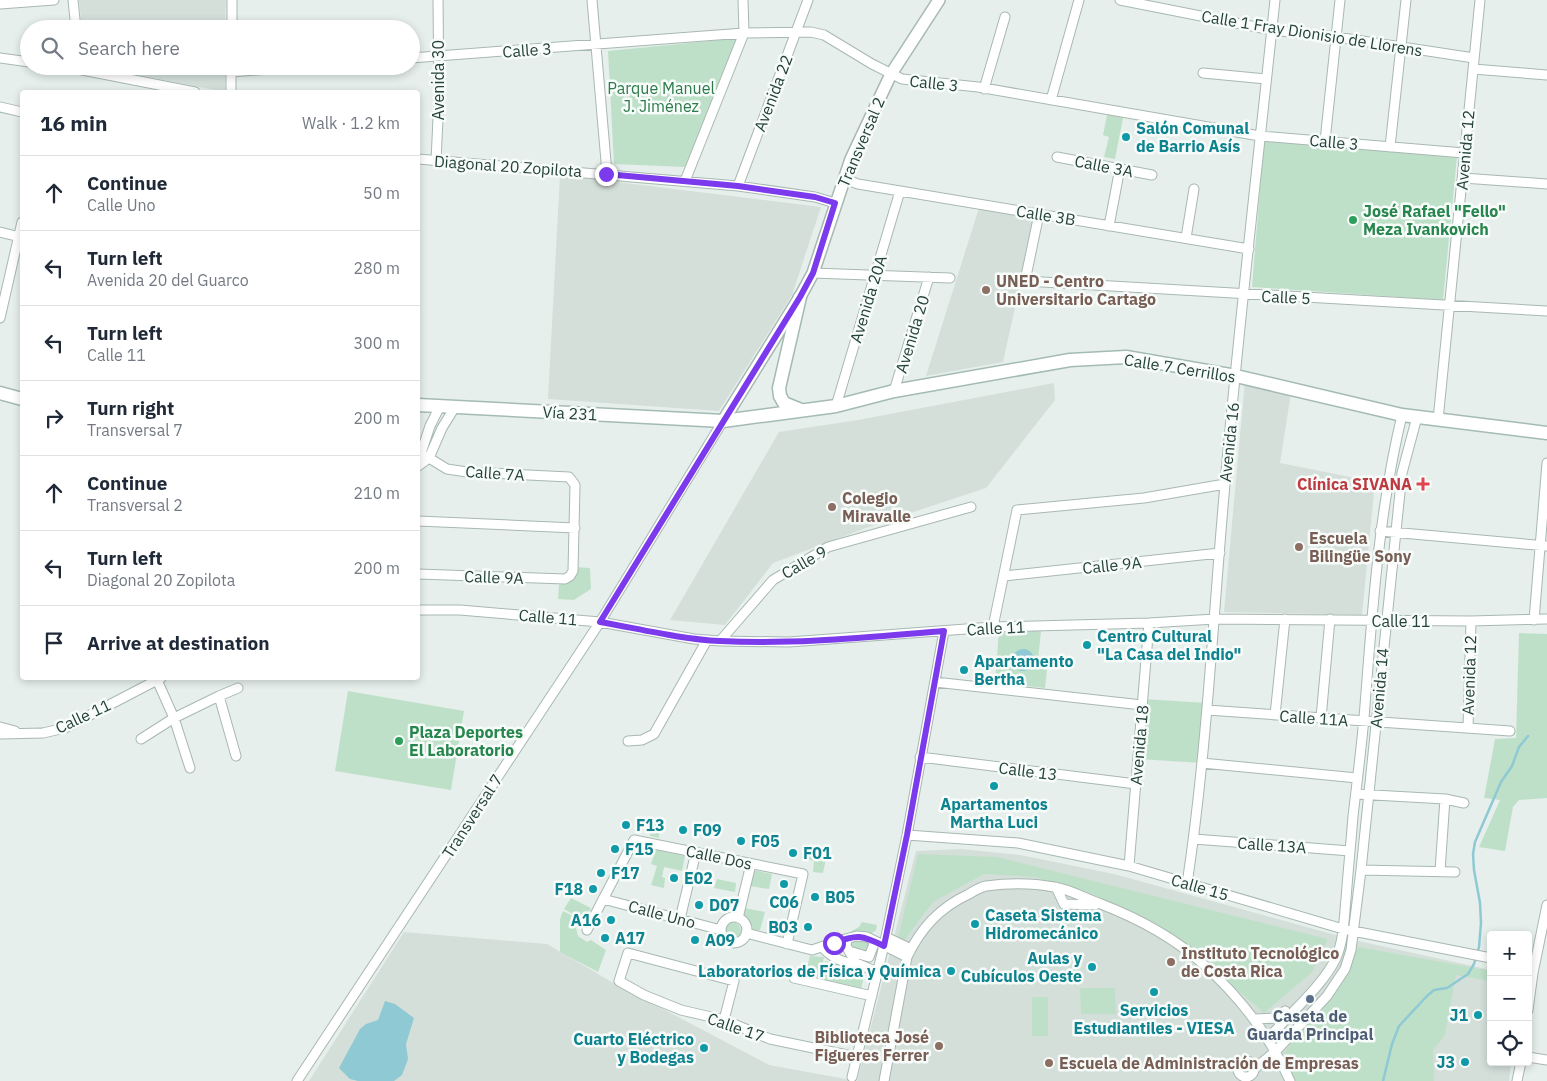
<!DOCTYPE html>
<meta charset="utf-8">
<style>
body{margin:0;font-family:"IBM Plex Sans",sans-serif;background:#f6f6f7;color:#1f2937}
.controls{position:absolute;right:15px;bottom:15px;display:grid;overflow:hidden;border-radius:5px;box-shadow:0 2px 8px #0003}
.controls button{width:45px;height:45px;display:grid;place-items:center;padding:0;border:0;border-bottom:1px solid #e0e1e3;background:#fff;color:#1f2937;font:25px sans-serif}
.stop{position:absolute;width:15px;height:15px;margin:-11px;border:4px solid #7c3aed;border-radius:50%;background:#fff}
.stop.end{background:#7c3aed;border-color:#fff;box-shadow:0 1px 5px #0008}
.list{margin:0;padding:0;list-style:none}
h2{display:flex;justify-content:space-between;align-items:center;height:65px;margin:0;padding:0 20px;font-size:21px}
h2 small{font-size:16px;font-weight:400;color:#747a83}
.list li{display:grid;grid-template-columns:32px 1fr auto;gap:15px;align-items:center;box-sizing:border-box;height:75px;padding:0 20px;border-top:1px solid #e0e1e3}
.list b{display:block;font-size:19px;white-space:nowrap}
.list p{margin:0;font-size:16px;white-space:nowrap;color:#747a83}
.list em{font-size:16px;font-style:normal;color:#747a83}
.icon{flex:none;width:28px;height:28px;fill:none;stroke:currentColor;stroke-width:2;stroke-linecap:round;stroke-linejoin:round}
.map{position:relative;flex:none;width:1547px;height:1081px;overflow:hidden}
.search{position:absolute;background:#fff;box-shadow:0 2px 8px #0003;left:20px;top:20px;width:400px;height:55px;display:flex;align-items:center;gap:12px;box-sizing:border-box;padding:0 18px;border-radius:28px;color:#747a83;font-size:19px}
.panel{position:absolute;background:#fff;box-shadow:0 2px 8px #0003;left:20px;top:90px;width:400px;height:590px;border-radius:5px}
.map>svg:first-child{display:block}
</style>
<div class="map">
<svg width="1547" height="1081" viewBox="0 0 1547 1081">
<rect width="100%" height="100%" fill="#e6efeb"/>
<path fill="#d4dfda" d="M 79,0 L 226,0 L 225,29 L 82,29 Z
M 93,66 L 225,66 L 225,92 Z
M 560,175 L 821,207 L 792,295 L 719,411 L 548,399 Z
M 979,208 L 1035,217 L 1003,362 L 926,376 Z
M 1245,381 L 1291,393 L 1280,463 L 1375,482 L 1362,615 L 1224,612 Z
M 1054,383 L 1055,400 L 986,488 L 871,526 L 773,563 L 725,625 L 670,620 L 779,432 L 858,420 Z
M 960,849 L 1020,855 L 1114,874 L 1354,940 L 1491,970 L 1491,1062 L 1511,1062 L 1509,1081 L 309,1081 L 404,932 L 547,944 L 610,981 L 769,1065 L 857,1081 L 916,851 Z"/>
<path fill="#bfe0c8" d="M 740,38 L 686,167 L 614,164 L 608,51 Z
M 1108,110 L 1124,113 L 1115,159 L 1104,157 L 1109,137 L 1103,135 Z
M 1264,139 L 1457,157 L 1443,300 L 1252,287 Z
M 575,567 L 590,568 L 591,589 L 574,600 L 558,599 L 559,585 L 571,578 Z
M 1043,628 L 1041,631 L 1038,660 L 1048,660 L 1045,688 L 995,683 L 999,631 Z
M 1519,633 L 1547,634 L 1547,798 L 1519,800 L 1513,807 L 1505,851 L 1479,847 L 1500,800 L 1484,798 L 1495,739 L 1516,738 Z
M 348,691 L 464,711 L 451,790 L 335,771 Z
M 1143,699 L 1207,703 L 1202,763 L 1138,759 Z
M 652,819 L 660,821 L 659,838 L 650,836 Z
M 803,845 L 828,849 L 823,873 L 813,872 L 814,861 L 801,858 Z
M 656,850 L 685,856 L 682,871 L 664,867 L 662,877 L 665,878 L 664,888 L 651,885 L 657,866 L 651,864 Z
M 918,854 L 997,857 L 1328,939 L 1312,972 L 1264,1013 L 1177,938 L 1092,894 L 1035,877 L 984,874 L 933,902 L 904,941 L 896,946 Z
M 753,870 L 772,874 L 769,889 L 749,886 Z
M 717,879 L 736,883 L 735,892 L 714,888 Z
M 571,898 L 591,908 L 585,921 L 564,909 Z
M 744,908 L 765,912 L 760,930 L 746,931 L 742,917 Z
M 563,911 L 582,921 L 576,928 L 578,936 L 587,942 L 591,940 L 606,950 L 598,972 L 560,952 L 560,919 Z
M 862,922 L 877,925 L 876,930 L 872,933 L 850,932 L 859,927 Z
M723 931a9 9 0 1 1 18 0a9 9 0 1 1-18 0Z
M 865,939 L 873,943 L 867,955 L 849,946 L 850,943 Z
M 1359,947 L 1491,971 L 1491,981 L 1456,975 L 1445,1035 L 1433,1050 L 1434,1081 L 1294,1081 L 1284,1053 Z
M 810,956 L 824,957 L 820,978 L 805,976 Z
M 825,961 L 865,971 L 861,989 L 821,981 Z
M 1080,988 L 1115,988 L 1116,1014 L 1081,1014 Z
M 1032,997 L 1048,997 L 1048,1036 L 1032,1036 Z"/>
<path fill="#8ec9d4" d="M1012 660a11 11 0 1 1 22 0a11 11 0 1 1-22 0Z
M 385,1001 L 395,1004 L 414,1018 L 406,1044 L 408,1059 L 402,1075 L 394,1081 L 358,1081 L 350,1079 L 339,1068 L 360,1029 L 366,1024 L 378,1020 Z"/>
<g fill="none" stroke-linecap="round" stroke-linejoin="round">
<path stroke="#8ec9d4" stroke-width="2.5" d="M 1383,1081 L 1392,1044 L 1399,1026 L 1427,996 L 1434,990 L 1447,988 L 1468,974 L 1474,964 L 1479,947 L 1481,923 L 1480,903 L 1474,870 L 1473,854 L 1475,842 L 1501,782 L 1512,766 L 1519,747 L 1528,736"/>
<defs>
<path id="minor" d="M 73,0 L 76,29
M 592,0 L 607,173
M 1120,0 L 1272,30 L 1336,37 L 1474,58
M 0,4 L 54,0
M 232,29 L 232,0
M 0,58 L 29,62
M 411,58 L 744,33 L 811,32 L 824,35 L 872,64 L 902,79 L 978,87 L 1260,136 L 1464,153
M 62,66 L 195,92
M 1473,69 L 1547,75
M 231,72 L 307,66
M 1203,73 L 1266,79
M 984,89 L 1005,17
M 231,92 L 231,66
M 1051,100 L 1079,0
M 0,107 L 22,112
M 1325,141 L 1340,0
M 1390,147 L 1406,0
M 1057,157 L 1152,175
M 418,159 L 738,186 L 815,197 L 835,203
M 436,161 L 439,97 L 438,0
M 1463,178 L 1547,184
M 844,179 L 858,184 L 1249,249
M 685,181 L 744,33 L 743,0
M 738,186 L 808,0
M 1039,214 L 1025,281 L 1547,311
M 1109,226 L 1120,168
M 0,232 L 20,237
M 1186,238 L 1194,189
M 813,273 L 950,278
M 0,318 L 22,222
M 894,391 L 929,277
M 836,406 L 900,191
M 1438,420 L 1480,0
M 418,454 L 422,450 L 430,426 L 440,406
M 418,466 L 429,458 L 442,428 L 455,407
M 418,521 L 575,528
M 1380,531 L 1547,546
M 418,574 L 565,579 L 570,576 L 573,571 L 575,485 L 569,477 L 467,472 L 447,469 L 429,458 L 419,454
M 1004,576 L 1220,553
M 418,610 L 460,610 L 600,622 L 694,639 L 720,641 L 789,642 L 993,627 L 1149,623 L 1215,619 L 1471,621 L 1547,619
M 1534,620 L 1547,463
M 993,627 L 1017,510 L 1144,498 L 1225,484
M 720,641 L 773,580 L 828,547 L 971,507
M 157,680 L 174,718 L 190,768
M 935,682 L 1142,705
M 219,696 L 238,688
M 1207,710 L 1510,731
M 1275,715 L 1285,619
M 1321,718 L 1330,619
M 0,727 L 15,731
M 1468,728 L 1471,621
M 0,734 L 43,733 L 65,728 L 161,678
M 141,739 L 174,718 L 219,696 L 236,756
M 628,741 L 642,740 L 654,734 L 707,640
M 920,757 L 1136,784
M 1202,763 L 1357,778
M 1356,794 L 1445,799 L 1464,803
M 907,835 L 1018,843 L 1129,866 L 1343,929 L 1491,958
M 1194,839 L 1350,851
M 1129,866 L 1149,623
M 1361,870 L 1455,872
M 1440,871 L 1445,799
M 1187,884 C 1207,751 1213,617 1225,484 C 1239,322 1258,161 1275,0
M 1056,887 L 1064,904 L 1095,905
M 603,899 L 721,930
M721 930a13 13 0 1 1 26 0a13 13 0 1 1-26 0Z
M 738,918 L 751,864
M 680,919 L 696,852
M 587,930 L 634,840 L 803,874 L 787,944
M 746,933 L 812,950 L 845,939 L 857,936 L 867,937 L 907,957
M 886,937 L 911,949
M 822,947 C 830,956 843,964 856,963 L 846,946 L 847,939
M 849,951 L 869,957 L 875,941
M 856,963 L 877,972
M 794,978 L 872,996
M 1528,1010 L 1533,973 L 1547,905
M 1254,1019 L 1279,1018 L 1285,1011
M 724,1020 L 734,981 L 628,953 L 619,981 L 644,995 L 681,1010 L 724,1020 L 770,1039 L 857,1057
M 1268,1039 C 1288,1015 1323,986 1336,958 C 1344,940 1344,918 1346,899 C 1348,871 1351,843 1353,816 C 1357,783 1361,751 1364,718 C 1372,616 1378,515 1402,415
M 1528,1057 L 1547,1060
M1238 1069a8 8 0 1 1 16 0a8 8 0 1 1-16 0Z
M 1254,1069 L 1276,1051 L 1327,996 L 1345,969 L 1351,950 L 1361,870 L 1402,473 L 1417,417
M 852,1077 L 885,941 L 907,835 L 944,631
M 297,1081 L 600,622 L 723,421
M 884,1081 L 907,957 C 921,928 939,908 969,894 C 974,891 980,887 986,886 C 1008,883 1033,883 1054,887 C 1070,889 1086,899 1101,904 C 1137,918 1173,937 1202,963 C 1239,996 1270,1036 1290,1081
M 1517,1081 L 1521,1062"/>
<path id="tertiary" d="M 723,421 L 800,297 L 813,273 L 851,159 L 891,74 L 939,0"/>
<path id="secondary" d="M 800,297 L 779,388 L 780,396 L 784,403 L 801,410
M 0,393 L 22,399
M 418,405 L 723,421 L 836,406 L 894,391 L 1070,360 L 1126,357 L 1236,376 L 1402,415 L 1547,433"/>
</defs>
<use href="#minor" stroke="#a8b8b2" stroke-width="11"/>
<use href="#tertiary" stroke="#a8b8b2" stroke-width="14"/>
<use href="#secondary" stroke="#a4bbb3" stroke-width="15"/>
<use href="#minor" stroke="#fff" stroke-width="9"/>
<use href="#tertiary" stroke="#fff" stroke-width="11"/>
<use href="#secondary" stroke="#fff" stroke-width="12"/>
</g>
<g fill="none" stroke-linecap="round" stroke-linejoin="round">
<path stroke="#7c3aed" stroke-width="6" d="M 606,174 L 738,186 L 815,197 L 835,203 L 813,273 L 800,297 L 600,622 C 640,629 680,639 720,641 C 795,645 870,637 944,631 L 907,835 L 884,946 C 862,935 857,934 834,943"/>
</g>
<g fill="#0f9aa8" stroke="#f7fbf9" stroke-width="2">
<circle cx="1126" cy="137" r="5"/>
<circle cx="1087" cy="645" r="5"/>
<circle cx="964" cy="670" r="5"/>
<circle cx="994" cy="786" r="5"/>
<circle cx="626" cy="825" r="5"/>
<circle cx="683" cy="830" r="5"/>
<circle cx="741" cy="841" r="5"/>
<circle cx="615" cy="849" r="5"/>
<circle cx="793" cy="853" r="5"/>
<circle cx="601" cy="873" r="5"/>
<circle cx="674" cy="878" r="5"/>
<circle cx="784" cy="884" r="5"/>
<circle cx="593" cy="889" r="5"/>
<circle cx="815" cy="897" r="5"/>
<circle cx="699" cy="905" r="5"/>
<circle cx="611" cy="920" r="5"/>
<circle cx="975" cy="924" r="5"/>
<circle cx="808" cy="927" r="5"/>
<circle cx="605" cy="938" r="5"/>
<circle cx="695" cy="940" r="5"/>
<circle cx="1092" cy="967" r="5"/>
<circle cx="951" cy="971" r="5"/>
<circle cx="1154" cy="992" r="5"/>
<circle cx="1478" cy="1015" r="5"/>
<circle cx="704" cy="1048" r="5"/>
<circle cx="1465" cy="1062" r="5"/>
</g>
<g fill="#2e9e5b" stroke="#f7fbf9" stroke-width="2">
<circle cx="1353" cy="220" r="5"/>
<circle cx="399" cy="741" r="5"/>
</g>
<g fill="#8d6e63" stroke="#f7fbf9" stroke-width="2">
<circle cx="986" cy="290" r="5"/>
<circle cx="832" cy="507" r="5"/>
<circle cx="1299" cy="547" r="5"/>
<circle cx="1171" cy="962" r="5"/>
<circle cx="939" cy="1046" r="5"/>
<circle cx="1049" cy="1063" r="5"/>
</g>
<path fill="#e0444e" stroke="#f7fbf9" stroke-width="2" d="M1420.5 476.5h5v5h5v5h-5v5h-5v-5h-5v-5h5z"/>
<circle fill="#5c6f8a" stroke="#f7fbf9" stroke-width="2" cx="1310" cy="999" r="5"/>
<g text-anchor="middle" dominant-baseline="central" stroke-width="5" stroke-linejoin="round" paint-order="stroke">
<g font-size="16" fill="#24423a" stroke="#f7fbf9">
<text transform="translate(1312 33) rotate(9)">Calle 1 Fray Dionisio de Llorens</text>
<text transform="translate(527 50) rotate(-4)">Calle 3</text>
<text transform="translate(438 80) rotate(-90)">Avenida 30</text>
<text transform="translate(934 83) rotate(6)">Calle 3</text>
<text transform="translate(773 93) rotate(-69)">Avenida 22</text>
<text transform="translate(861 142) rotate(-67)">Transversal 2</text>
<text transform="translate(1334 142) rotate(5)">Calle 3</text>
<text transform="translate(1465 150) rotate(-85)">Avenida 12</text>
<text transform="translate(508 166) rotate(4)">Diagonal 20 Zopilota</text>
<text transform="translate(1104 166) rotate(11)">Calle 3A</text>
<text transform="translate(1046 215) rotate(9)">Calle 3B</text>
<text transform="translate(1286 297) rotate(3)">Calle 5</text>
<text transform="translate(868 299) rotate(-73)">Avenida 20A</text>
<text transform="translate(912 334) rotate(-73)">Avenida 20</text>
<text transform="translate(1180 368) rotate(9)">Calle 7 Cerrillos</text>
<text transform="translate(570 413) rotate(3)">Vía 231</text>
<text transform="translate(1229 442) rotate(-84)">Avenida 16</text>
<text transform="translate(495 473) rotate(4)">Calle 7A</text>
<text transform="translate(804 562) rotate(-30)">Calle 9</text>
<text transform="translate(1112 565) rotate(-6)">Calle 9A</text>
<text transform="translate(494 577) rotate(2)">Calle 9A</text>
<text transform="translate(548 617) rotate(5)">Calle 11</text>
<text x="1401" y="621">Calle 11</text>
<text transform="translate(996 628) rotate(-3)">Calle 11</text>
<text transform="translate(1469 675) rotate(-88)">Avenida 12</text>
<text transform="translate(1379 688) rotate(-85)">Avenida 14</text>
<text transform="translate(83 716) rotate(-25)">Calle 11</text>
<text transform="translate(1314 718) rotate(4)">Calle 11A</text>
<text transform="translate(1139 745) rotate(-85)">Avenida 18</text>
<text transform="translate(1028 771) rotate(7)">Calle 13</text>
<text transform="translate(472 816) rotate(-57)">Transversal 7</text>
<text transform="translate(1272 845) rotate(4)">Calle 13A</text>
<text transform="translate(719 857) rotate(12)">Calle Dos</text>
<text transform="translate(1200 887) rotate(16)">Calle 15</text>
<text transform="translate(662 914) rotate(15)">Calle Uno</text>
<text transform="translate(736 1027) rotate(19)">Calle 17</text>
</g>
<g font-size="16" fill="#2d7a4b" stroke="#f7fbf9">
<text x="661" y="88">Parque Manuel<tspan x="661" dy="18">J. Jiménez</tspan></text>
</g>
<g font-size="16" font-weight="bold" fill="#0d838f" stroke="#f7fbf9" text-anchor="start">
<text x="1136" y="128">Salón Comunal<tspan x="1136" dy="18">de Barrio Asís</tspan></text>
<text x="1097" y="636">Centro Cultural<tspan x="1097" dy="18">"La Casa del Indio"</tspan></text>
<text x="974" y="661">Apartamento<tspan x="974" dy="18">Bertha</tspan></text>
<text x="994" y="804" text-anchor="middle">Apartamentos<tspan x="994" dy="18">Martha Luci</tspan></text>
<text x="636" y="825">F13</text>
<text x="693" y="830">F09</text>
<text x="751" y="841">F05</text>
<text x="625" y="849">F15</text>
<text x="803" y="853">F01</text>
<text x="611" y="873">F17</text>
<text x="684" y="878">E02</text>
<text x="583" y="889" text-anchor="end">F18</text>
<text x="825" y="897">B05</text>
<text x="784" y="902" text-anchor="middle">C06</text>
<text x="709" y="905">D07</text>
<text x="985" y="915">Caseta Sistema<tspan x="985" dy="18">Hidromecánico</tspan></text>
<text x="601" y="920" text-anchor="end">A16</text>
<text x="798" y="927" text-anchor="end">B03</text>
<text x="615" y="938">A17</text>
<text x="705" y="940">A09</text>
<text x="1082" y="958" text-anchor="end">Aulas y<tspan x="1082" dy="18">Cubículos Oeste</tspan></text>
<text x="941" y="971" text-anchor="end">Laboratorios de Física y Química</text>
<text x="1154" y="1010" text-anchor="middle">Servicios<tspan x="1154" dy="18">Estudiantiles - VIESA</tspan></text>
<text x="1468" y="1015" text-anchor="end">J1</text>
<text x="694" y="1039" text-anchor="end">Cuarto Eléctrico<tspan x="694" dy="18">y Bodegas</tspan></text>
<text x="1455" y="1062" text-anchor="end">J3</text>
</g>
<g font-size="16" font-weight="bold" fill="#27864d" stroke="#f7fbf9" text-anchor="start">
<text x="1363" y="211">José Rafael "Fello"<tspan x="1363" dy="18">Meza Ivankovich</tspan></text>
<text x="409" y="732">Plaza Deportes<tspan x="409" dy="18">El Laboratorio</tspan></text>
</g>
<g font-size="16" font-weight="bold" fill="#785e54" stroke="#f7fbf9" text-anchor="start">
<text x="996" y="281">UNED - Centro<tspan x="996" dy="18">Universitario Cartago</tspan></text>
<text x="842" y="498">Colegio<tspan x="842" dy="18">Miravalle</tspan></text>
<text x="1309" y="538">Escuela<tspan x="1309" dy="18">Bilingüe Sony</tspan></text>
<text x="1181" y="953">Instituto Tecnológico<tspan x="1181" dy="18">de Costa Rica</tspan></text>
<text x="929" y="1037" text-anchor="end">Biblioteca José<tspan x="929" dy="18">Figueres Ferrer</tspan></text>
<text x="1059" y="1063">Escuela de Administración de Empresas</text>
</g>
<g font-size="16" font-weight="bold" fill="#be3a42" stroke="#f7fbf9" text-anchor="end">
<text x="1412" y="484">Clínica SIVANA</text>
</g>
<g font-size="16" font-weight="bold" fill="#4e5e75" stroke="#f7fbf9">
<text x="1310" y="1016">Caseta de<tspan x="1310" dy="18">Guarda Principal</tspan></text>
</g>
</g>
</svg>
<div class="controls">
<button>+</button>
<button>−</button>
<button><svg class="icon" aria-label="locate" viewBox="0 0 24 24"><circle cx="12" cy="12" r="6"/><path d="M12 2v4M12 18v4M2 12h4M18 12h4"/></svg></button>
</div>
<div class="stop" style="left:834px;top:943px"></div>
<div class="stop end" style="left:606px;top:174px"></div>
<div class="search"><svg class="icon" aria-label="search" viewBox="0 0 24 24"><circle cx="10" cy="10" r="6"/><path d="M15 15l6 6"/></svg>Search here</div>
<section class="panel">
<h2>16 min<small>Walk · 1.2 km</small></h2>
<ul class="list">
<li><svg class="icon" aria-label="ahead" viewBox="0 0 24 24"><path d="M12 20V5M6 11l6-6 6 6"/></svg><div><b>Continue</b><p>Calle Uno</p></div><em>50 m</em></li>
<li><svg class="icon" aria-label="left" viewBox="0 0 24 24"><path d="M17 20v-9H6M10 6l-5 5 5 5"/></svg><div><b>Turn left</b><p>Avenida 20 del Guarco</p></div><em>280 m</em></li>
<li><svg class="icon" aria-label="left" viewBox="0 0 24 24"><path d="M17 20v-9H6M10 6l-5 5 5 5"/></svg><div><b>Turn left</b><p>Calle 11</p></div><em>300 m</em></li>
<li><svg class="icon" aria-label="right" viewBox="0 0 24 24"><path d="M7 20v-9h11M14 6l5 5-5 5"/></svg><div><b>Turn right</b><p>Transversal 7</p></div><em>200 m</em></li>
<li><svg class="icon" aria-label="ahead" viewBox="0 0 24 24"><path d="M12 20V5M6 11l6-6 6 6"/></svg><div><b>Continue</b><p>Transversal 2</p></div><em>210 m</em></li>
<li><svg class="icon" aria-label="left" viewBox="0 0 24 24"><path d="M17 20v-9H6M10 6l-5 5 5 5"/></svg><div><b>Turn left</b><p>Diagonal 20 Zopilota</p></div><em>200 m</em></li>
<li><svg class="icon" aria-label="arrive" viewBox="0 0 24 24"><path d="M6 21V4h12l-3 4 3 4H6"/></svg><div><b>Arrive at destination</b></div></li>
</ul>
</section>
</div>
